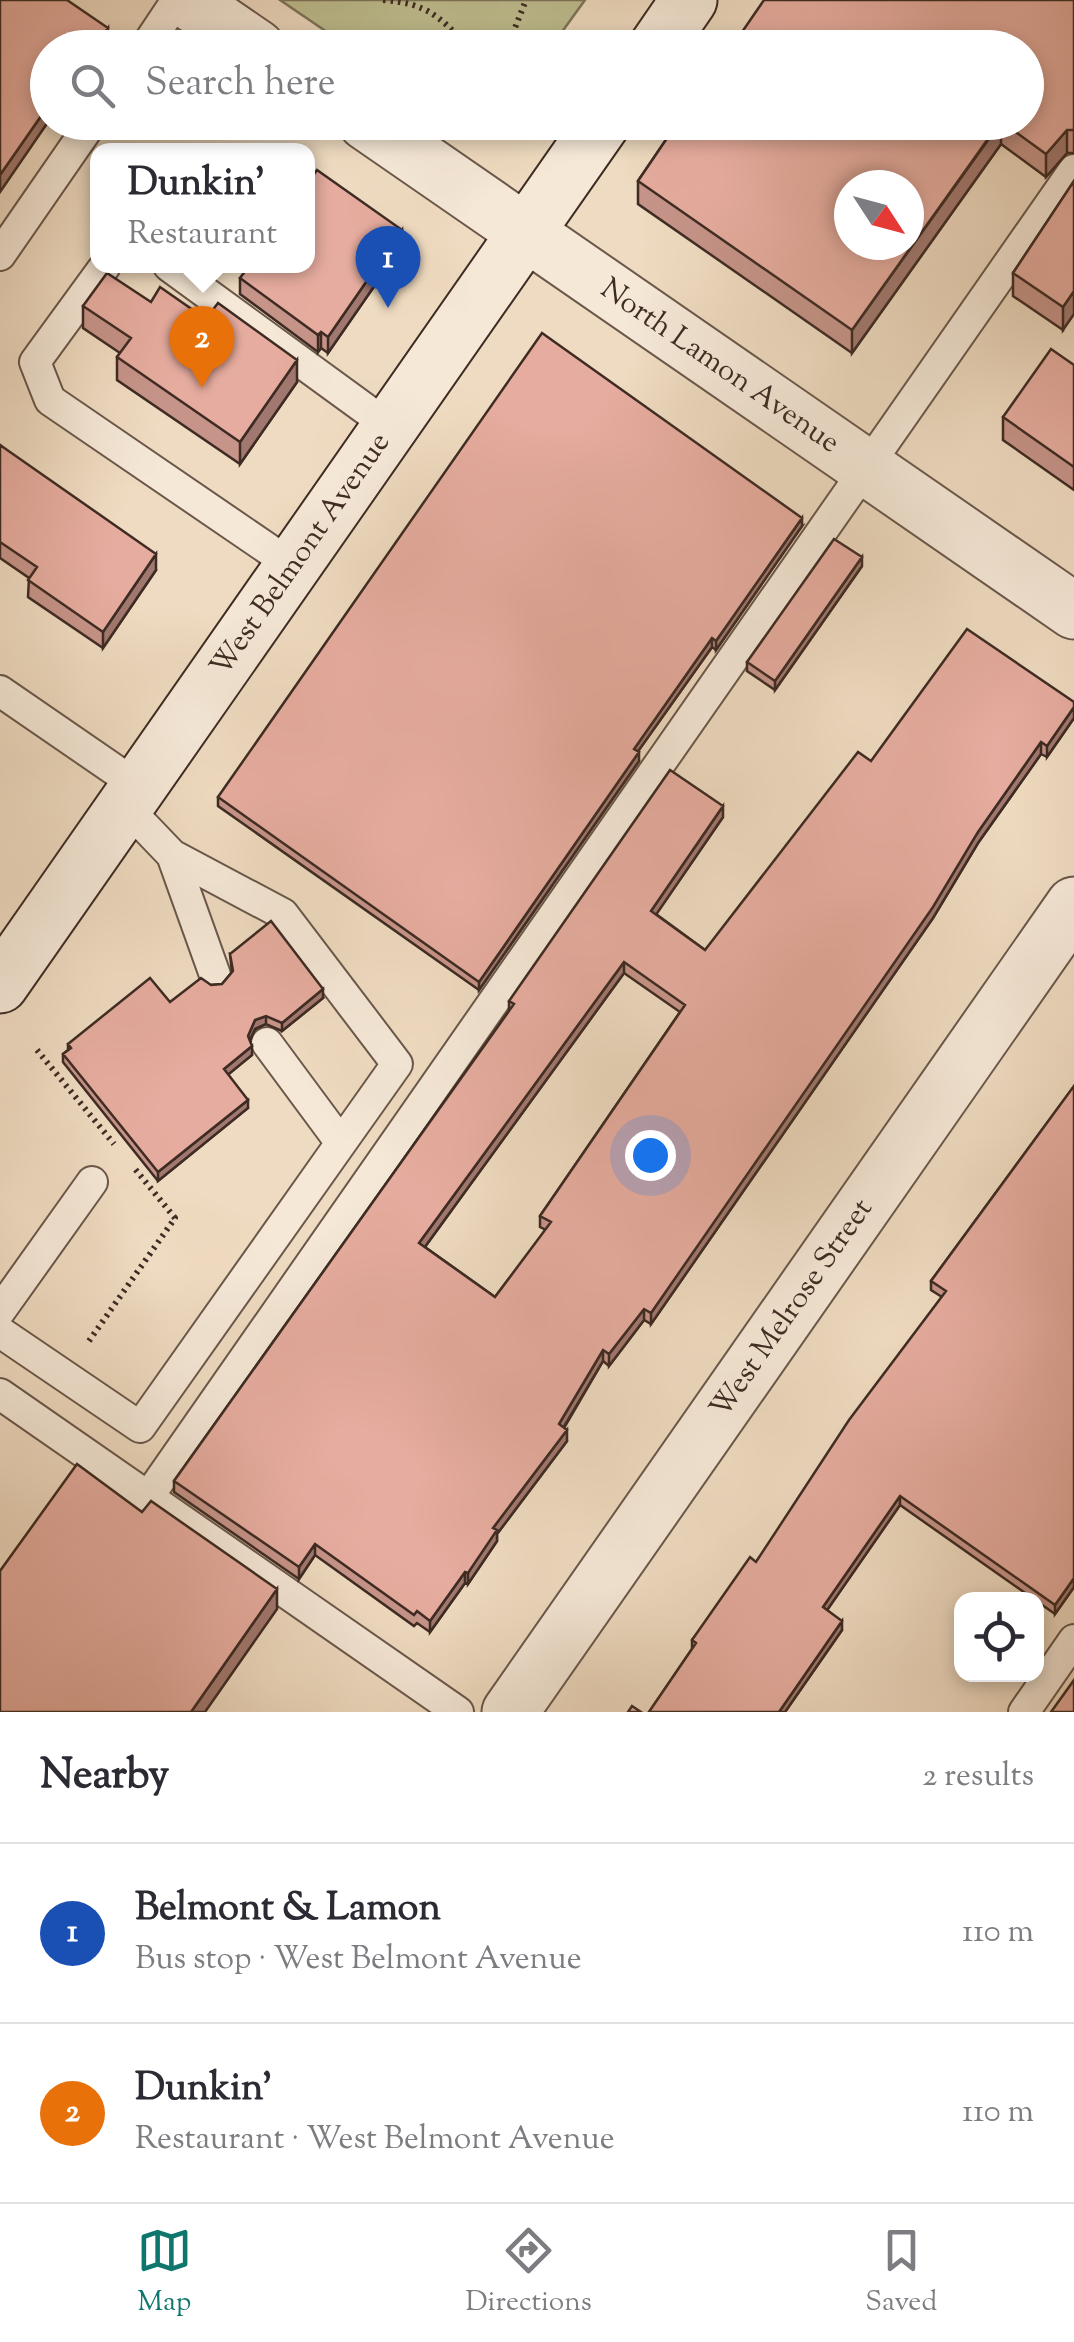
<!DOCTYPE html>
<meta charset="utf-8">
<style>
body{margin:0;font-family:"Sorts Mill Goudy",serif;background:#f2f2f3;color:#2b2b33}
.controls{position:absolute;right:30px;bottom:30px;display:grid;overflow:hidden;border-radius:20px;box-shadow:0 5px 15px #0003}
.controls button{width:90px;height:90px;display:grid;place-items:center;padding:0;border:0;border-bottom:2px solid #e1e1e2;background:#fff;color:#2b2b33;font:50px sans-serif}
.compass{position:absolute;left:834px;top:170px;width:90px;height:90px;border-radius:50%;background:#fff;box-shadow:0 5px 15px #0003;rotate:126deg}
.you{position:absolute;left:650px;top:1155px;width:35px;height:35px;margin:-25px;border:8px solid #fff;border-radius:50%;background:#1a73e8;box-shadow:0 0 0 15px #1a73e833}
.badge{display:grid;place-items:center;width:65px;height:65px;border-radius:50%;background:#0f766e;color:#fff;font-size:32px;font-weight:700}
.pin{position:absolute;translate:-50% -82px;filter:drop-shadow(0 2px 5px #0008)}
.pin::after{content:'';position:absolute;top:52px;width:35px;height:30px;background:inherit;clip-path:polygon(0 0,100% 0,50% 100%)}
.popup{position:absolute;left:90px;top:143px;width:225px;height:130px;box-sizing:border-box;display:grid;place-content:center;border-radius:20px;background:#fff;filter:drop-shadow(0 2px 8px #0005);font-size:32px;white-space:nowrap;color:#7c7c81}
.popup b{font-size:38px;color:#2b2b33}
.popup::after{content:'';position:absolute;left:50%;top:100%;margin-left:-20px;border:20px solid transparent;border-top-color:#fff}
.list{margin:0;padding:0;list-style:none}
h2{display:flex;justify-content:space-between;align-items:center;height:130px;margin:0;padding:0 40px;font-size:42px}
h2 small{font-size:32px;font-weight:400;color:#7c7c81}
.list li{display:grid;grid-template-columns:65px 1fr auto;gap:30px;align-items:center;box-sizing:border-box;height:180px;padding:0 40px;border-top:2px solid #e1e1e2}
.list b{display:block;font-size:38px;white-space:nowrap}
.list p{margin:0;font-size:32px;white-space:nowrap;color:#7c7c81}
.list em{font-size:32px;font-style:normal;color:#7c7c81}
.icon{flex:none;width:55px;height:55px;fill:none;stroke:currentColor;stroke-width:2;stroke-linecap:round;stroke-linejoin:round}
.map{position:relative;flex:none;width:1074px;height:1712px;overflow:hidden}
.search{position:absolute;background:#fff;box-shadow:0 5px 15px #0003;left:30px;right:30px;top:30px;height:110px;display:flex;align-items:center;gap:25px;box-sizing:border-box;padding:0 35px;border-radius:55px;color:#7c7c81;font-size:38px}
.sheet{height:490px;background:#fff}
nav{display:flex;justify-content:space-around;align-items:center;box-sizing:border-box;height:140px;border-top:2px solid #e1e1e2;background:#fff;font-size:28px;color:#7c7c81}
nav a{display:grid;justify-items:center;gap:5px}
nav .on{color:#0f766e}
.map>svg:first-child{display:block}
</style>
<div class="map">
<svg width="1074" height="1712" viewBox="0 0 1074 1712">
<rect width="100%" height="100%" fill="#efdbc1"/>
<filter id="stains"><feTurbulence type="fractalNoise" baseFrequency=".002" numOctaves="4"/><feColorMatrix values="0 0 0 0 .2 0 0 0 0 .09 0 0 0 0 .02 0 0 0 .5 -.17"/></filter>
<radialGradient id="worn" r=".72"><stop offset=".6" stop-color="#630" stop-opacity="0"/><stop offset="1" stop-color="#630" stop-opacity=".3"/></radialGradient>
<path fill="#bebe90" stroke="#7e745a" stroke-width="2.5" d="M 280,0 L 585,0 L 551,47 L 349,47 Z"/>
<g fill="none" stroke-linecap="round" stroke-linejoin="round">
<defs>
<path id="lane" d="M 145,48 L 177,0
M 0,255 L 92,122
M 105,266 L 35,362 L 50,400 L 293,566
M 169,266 L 390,427
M 0,691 L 138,786
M 125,806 L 172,855 L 215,975
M 172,855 L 283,914 L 397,1064 L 341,1143
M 0,1311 L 92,1182
M 0,1332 L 140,1427 L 341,1143 L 267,1043
M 0,1394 L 458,1712
M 148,1497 L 1074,170
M 1024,1712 L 1074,1640"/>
<g id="street">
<path d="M 187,0 L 257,48"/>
<path id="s1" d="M 366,122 L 1074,611"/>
<path id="s2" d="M 510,1712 L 1074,905"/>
</g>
<g id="secondary">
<path d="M 656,48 L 689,0"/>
<path id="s3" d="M 0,985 L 603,122"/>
</g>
</defs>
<use href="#lane" stroke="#6a574a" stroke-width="34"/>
<use href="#street" stroke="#6a574a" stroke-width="59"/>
<use href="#secondary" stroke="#3e2b23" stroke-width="59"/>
<path stroke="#3e2b23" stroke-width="6" stroke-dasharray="2.5 5" stroke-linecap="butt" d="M 383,0 C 425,3 441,16 468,48
M 507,48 L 526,0
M 37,1050 L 114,1144
M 89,1341 L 175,1218 L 135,1169"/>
<use href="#lane" stroke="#f5e8d7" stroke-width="30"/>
<use href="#street" stroke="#f5e8d7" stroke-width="55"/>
<use href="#secondary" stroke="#f5e8d7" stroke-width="55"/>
</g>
<path fill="#c69489" stroke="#3e2b23" stroke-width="2.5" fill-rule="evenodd" d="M 1074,0 L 1074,153 L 1067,153 L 1046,177 L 1001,144 L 852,353 L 638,204 L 638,181 L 678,122 L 1026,122 Z
M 1074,181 L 1063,330 L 1013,296 L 1013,273 Z
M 402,246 L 328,353 L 321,348 L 318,352 L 240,294 L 240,278 Z
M 151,302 L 206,319 L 297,382 L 240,464 L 117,380 L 117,357 L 120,353 L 83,328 L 83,306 Z
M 1074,365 L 1074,490 L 1003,440 L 1003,417 Z
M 0,445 L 156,570 L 103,648 L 28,597 L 29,578 L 0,558 Z
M 802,526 L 716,650 L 712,647 L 638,751 L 639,761 L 479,990 L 218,806 L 218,797 Z
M 862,566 L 775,690 L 747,671 L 747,662 Z
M 1074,702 L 1074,718 L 1047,757 L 1041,754 L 978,843 L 933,918 L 651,1324 L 644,1320 L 609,1366 L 603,1361 L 564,1428 L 567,1441 L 497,1534 L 497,1541 L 468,1584 L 465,1583 L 430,1632 L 417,1623 L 414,1626 L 315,1555 L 299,1579 L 174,1492 L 174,1481 L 509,1011 L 509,1001 L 723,817 L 656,914 L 705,950 L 871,761 ZM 624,973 L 680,1012 L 540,1216 L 540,1227 L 546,1230 L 495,1297 L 425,1247 Z
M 230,954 L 323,998 L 282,1031 L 266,1024 L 255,1029 L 250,1040 L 252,1055 L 228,1074 L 248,1108 L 158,1181 L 63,1062 L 63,1054 L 68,1050 L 68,1044 L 211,985 L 222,984 L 232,972 Z
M 1074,1086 L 1074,1587 L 1055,1614 L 900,1505 L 827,1610 L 842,1630 L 785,1712 L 649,1712 L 692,1649 L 692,1640 L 756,1562 L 942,1297 L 931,1290 L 931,1281 Z"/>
<path fill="#a1786f" stroke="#3e2b23" stroke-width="2.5" d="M 108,28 L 108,44 L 105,48 L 94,48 Z
M 48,106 L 48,122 L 0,192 L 0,175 Z
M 1001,122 L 1001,144 L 852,353 L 852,330 Z
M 1067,130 L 1067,153 L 1046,177 L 1046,154 Z
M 402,230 L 402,246 L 328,353 L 328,337 Z
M 1074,291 L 1074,314 L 1063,330 L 1063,307 Z
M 321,332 L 321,348 L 318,352 L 318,335 Z
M 297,360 L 297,382 L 240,464 L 240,442 Z
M 802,518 L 802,526 L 716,650 L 716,641 Z
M 156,554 L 156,570 L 103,648 L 103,632 Z
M 862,557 L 862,566 L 775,690 L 775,681 Z
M 712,638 L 712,647 L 634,757 L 634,749 Z
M 1074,707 L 1074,718 L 1047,757 L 1047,746 Z
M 1041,742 L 1041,754 L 978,843 L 933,918 L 651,1324 L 651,1313 L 978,832 Z
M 639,752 L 639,761 L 479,990 L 479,982 Z
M 723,806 L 723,817 L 651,922 L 651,911 Z
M 624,962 L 624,973 L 419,1255 L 419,1243 Z
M 323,989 L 323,998 L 282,1031 L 282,1023 Z
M 266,1016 L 266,1024 L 255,1029 L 248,1044 L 248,1036 L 255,1020 Z
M 252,1046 L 252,1055 L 224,1078 L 224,1069 Z
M 248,1100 L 248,1108 L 158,1181 L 158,1172 Z
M 644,1309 L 644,1320 L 609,1366 L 609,1354 Z
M 603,1350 L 603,1361 L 559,1435 L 559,1424 Z
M 567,1430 L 567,1441 L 497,1534 L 497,1541 L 468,1584 L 468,1573 L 493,1528 Z
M 900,1496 L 900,1505 L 823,1616 L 823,1607 Z
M 315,1544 L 315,1555 L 299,1579 L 299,1567 Z
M 465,1572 L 465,1583 L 430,1632 L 430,1621 Z
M 1074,1578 L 1074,1587 L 1055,1614 L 1055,1605 Z
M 277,1589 L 277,1609 L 205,1712 L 191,1712 Z
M 842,1621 L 842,1630 L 785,1712 L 779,1712 Z"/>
<path fill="#e6ac9f" stroke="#3e2b23" stroke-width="2.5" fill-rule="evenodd" d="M 0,0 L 67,0 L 108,28 L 94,48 L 48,48 L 48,106 L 0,175 Z
M 764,0 L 1074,0 L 1074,130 L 1067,130 L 1046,154 L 1002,122 L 1026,122 L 1026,48 L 731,48 Z
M 678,122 L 1000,122 L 852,330 L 638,181 ZM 849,185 L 909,185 L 909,245 L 849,245 Z
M 317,170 L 402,230 L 328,337 L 321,332 L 318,335 L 240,278 L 249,266 L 307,266 L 307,184 Z
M 1074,181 L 1074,291 L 1063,307 L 1013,273 Z
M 107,273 L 151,302 L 160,287 L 206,319 L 218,303 L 297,360 L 240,442 L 117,357 L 131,338 L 83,306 Z
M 542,333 L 802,518 L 716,641 L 712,638 L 634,749 L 639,752 L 479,982 L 218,797 Z
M 1051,349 L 1074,365 L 1074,467 L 1003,417 Z
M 0,445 L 156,554 L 103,632 L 28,580 L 37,567 L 0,542 Z
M 834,539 L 862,557 L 775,681 L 747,662 Z
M 967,629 L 1074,702 L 1074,707 L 1047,746 L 1041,742 L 978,832 L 933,907 L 651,1313 L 644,1309 L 609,1354 L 603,1350 L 559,1424 L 567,1430 L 493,1528 L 497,1530 L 468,1573 L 465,1572 L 430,1621 L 417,1611 L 414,1615 L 315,1544 L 299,1567 L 174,1481 L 514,1004 L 509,1001 L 670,770 L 723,806 L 651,911 L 705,950 L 858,752 L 871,761 ZM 624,962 L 685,1005 L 540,1216 L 551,1222 L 495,1297 L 419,1243 Z
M 271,921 L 323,989 L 282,1023 L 266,1016 L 255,1020 L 248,1036 L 252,1046 L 224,1069 L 248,1100 L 158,1172 L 63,1054 L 71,1048 L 68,1044 L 150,978 L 170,1002 L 201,978 L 211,985 L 222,984 L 233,971 L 230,954 Z
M 1074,1086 L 1074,1578 L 1055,1605 L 900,1496 L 823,1607 L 842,1621 L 779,1712 L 649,1712 L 696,1643 L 692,1640 L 750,1557 L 756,1562 L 849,1420 L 946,1291 L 931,1281 Z
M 77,1464 L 142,1512 L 151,1501 L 277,1589 L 191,1712 L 0,1712 L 0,1571 Z
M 1074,1680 L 1074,1712 L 1051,1712 Z
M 632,1706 L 641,1712 L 628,1712 Z"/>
<g text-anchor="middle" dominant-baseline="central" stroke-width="10" stroke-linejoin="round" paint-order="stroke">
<g font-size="30" fill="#3e2b23" stroke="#f5e8d7">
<text stroke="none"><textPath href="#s1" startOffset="430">North Lamon Avenue</textPath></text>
<text stroke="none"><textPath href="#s3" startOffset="525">West Belmont Avenue</textPath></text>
<text stroke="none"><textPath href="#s2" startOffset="492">West Melrose Street</textPath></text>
</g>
</g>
<rect width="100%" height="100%" filter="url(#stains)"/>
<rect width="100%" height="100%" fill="url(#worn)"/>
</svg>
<div class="controls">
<button><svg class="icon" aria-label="locate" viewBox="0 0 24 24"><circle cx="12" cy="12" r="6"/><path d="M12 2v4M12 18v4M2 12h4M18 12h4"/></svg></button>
</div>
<svg class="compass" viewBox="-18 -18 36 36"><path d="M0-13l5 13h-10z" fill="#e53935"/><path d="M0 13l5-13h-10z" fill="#7c7c81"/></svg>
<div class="you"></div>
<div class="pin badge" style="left:388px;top:308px;background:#1a4fb4">1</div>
<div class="pin badge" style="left:202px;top:388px;background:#e8710a">2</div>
<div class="popup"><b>Dunkin'</b>Restaurant</div>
<div class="search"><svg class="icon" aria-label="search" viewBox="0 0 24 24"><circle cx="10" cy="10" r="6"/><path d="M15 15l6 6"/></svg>Search here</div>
</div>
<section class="sheet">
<h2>Nearby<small>2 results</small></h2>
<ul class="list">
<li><span class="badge" style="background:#1a4fb4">1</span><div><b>Belmont &amp; Lamon</b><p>Bus stop · West Belmont Avenue</p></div><em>110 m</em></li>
<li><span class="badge" style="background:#e8710a">2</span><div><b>Dunkin'</b><p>Restaurant · West Belmont Avenue</p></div><em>110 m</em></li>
</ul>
</section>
<nav>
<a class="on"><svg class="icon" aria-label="map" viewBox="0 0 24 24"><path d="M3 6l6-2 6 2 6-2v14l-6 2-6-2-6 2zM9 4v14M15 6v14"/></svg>Map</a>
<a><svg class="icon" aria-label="directions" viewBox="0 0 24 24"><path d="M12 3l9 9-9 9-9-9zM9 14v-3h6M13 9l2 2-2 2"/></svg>Directions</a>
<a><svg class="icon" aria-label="saved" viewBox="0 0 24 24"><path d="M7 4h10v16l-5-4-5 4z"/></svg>Saved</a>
</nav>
